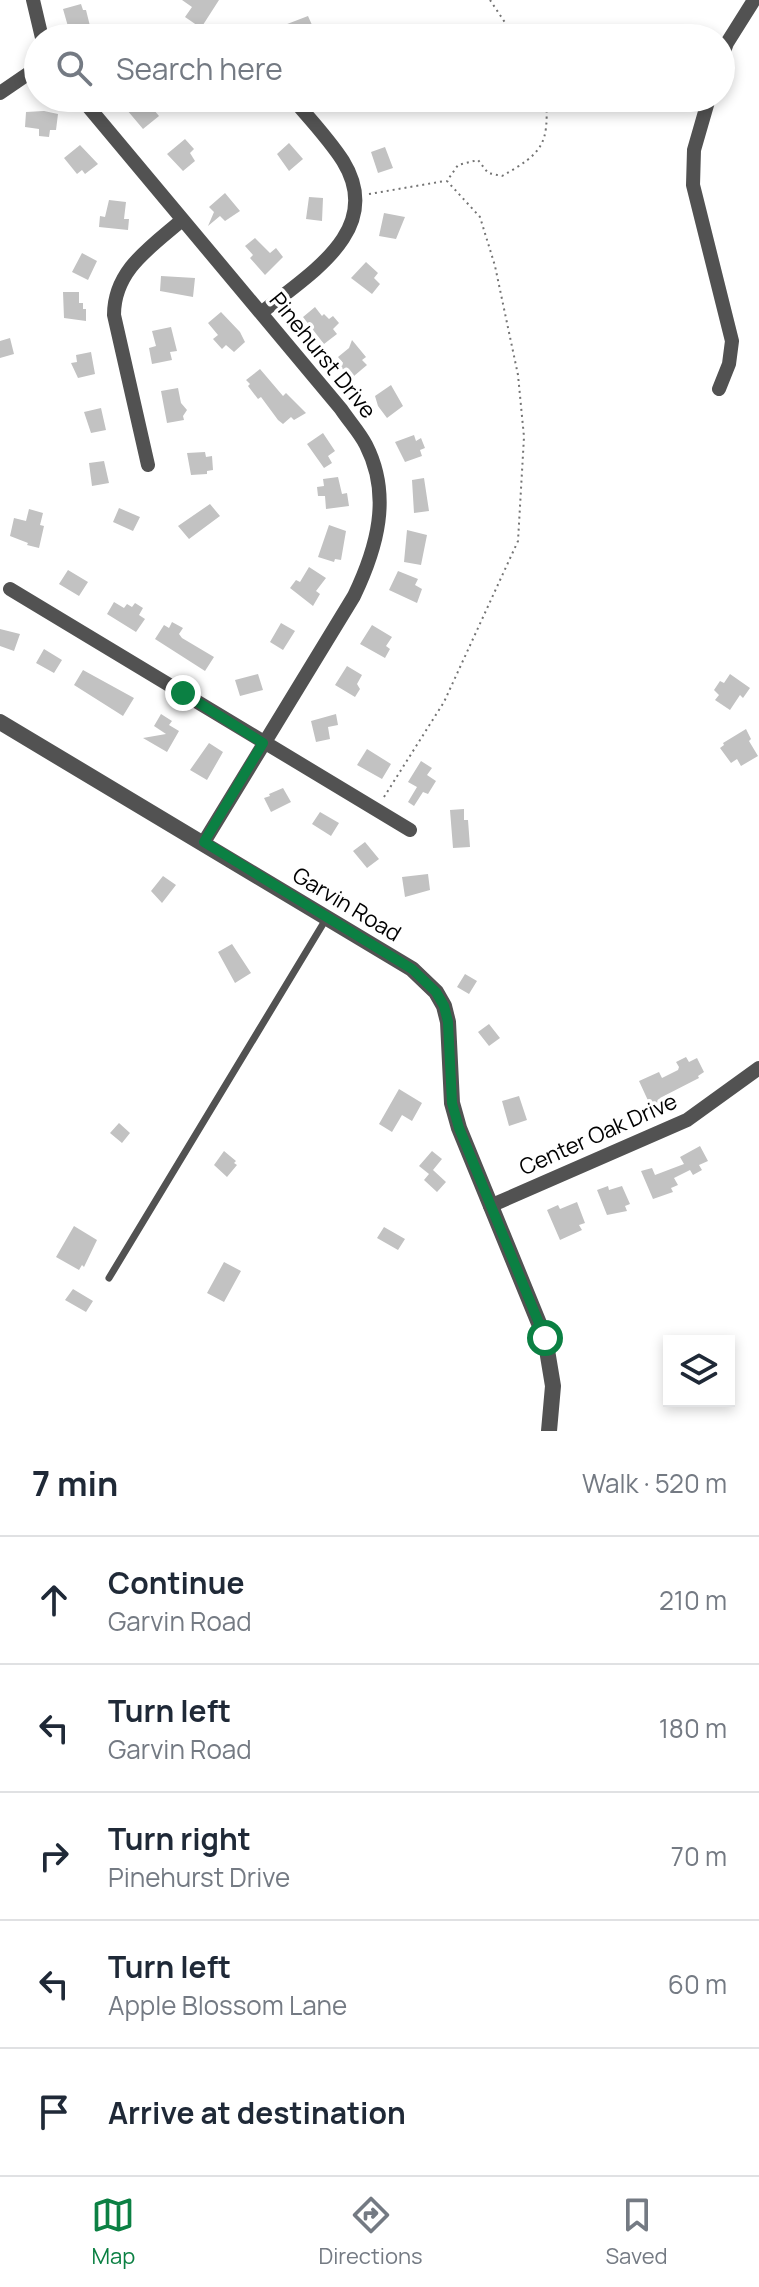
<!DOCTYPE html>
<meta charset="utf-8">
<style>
body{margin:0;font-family:Manrope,sans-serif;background:#f2f2f3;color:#1f2937}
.controls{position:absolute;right:24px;bottom:24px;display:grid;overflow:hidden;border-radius:0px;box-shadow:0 4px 12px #0003}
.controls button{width:72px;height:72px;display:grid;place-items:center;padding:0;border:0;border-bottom:2px solid #e0e1e3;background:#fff;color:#1f2937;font:40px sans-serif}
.stop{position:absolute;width:24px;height:24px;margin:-18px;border:6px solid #0b8043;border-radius:50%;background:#fff}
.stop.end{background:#0b8043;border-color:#fff;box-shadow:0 2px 8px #0008}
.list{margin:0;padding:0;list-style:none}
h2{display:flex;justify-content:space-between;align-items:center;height:104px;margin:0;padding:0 32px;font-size:34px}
h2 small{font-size:26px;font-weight:400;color:#747a83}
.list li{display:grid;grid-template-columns:52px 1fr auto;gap:24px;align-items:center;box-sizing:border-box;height:128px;padding:0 32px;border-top:2px solid #e0e1e3}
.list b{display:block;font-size:30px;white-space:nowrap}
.list p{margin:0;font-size:26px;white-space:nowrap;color:#747a83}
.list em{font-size:26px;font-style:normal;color:#747a83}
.icon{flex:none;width:44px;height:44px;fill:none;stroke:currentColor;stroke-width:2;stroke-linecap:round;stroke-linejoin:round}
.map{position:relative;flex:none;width:759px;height:1431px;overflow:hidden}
.search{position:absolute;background:#fff;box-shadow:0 4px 12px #0003;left:24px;right:24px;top:24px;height:88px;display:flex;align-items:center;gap:20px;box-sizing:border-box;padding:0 28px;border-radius:44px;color:#747a83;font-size:30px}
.sheet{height:744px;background:#fff}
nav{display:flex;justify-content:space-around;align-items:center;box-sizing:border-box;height:112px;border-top:2px solid #e0e1e3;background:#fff;font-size:22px;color:#747a83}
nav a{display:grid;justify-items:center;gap:4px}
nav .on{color:#0b8043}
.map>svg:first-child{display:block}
</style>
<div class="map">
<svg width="759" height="1431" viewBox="0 0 759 1431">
<rect width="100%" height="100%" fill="#fff"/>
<path fill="#c2c2c2" d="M 182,0 L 219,0 L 201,28 L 185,17 L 192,7 Z
M 81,4 L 83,10 L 86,10 L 90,26 L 69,30 L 63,9 Z
M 308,16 L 312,25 L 306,27 L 310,38 L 286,38 L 282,26 Z
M 131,98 L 144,98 L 159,116 L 143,129 L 127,110 L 129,108 L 125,103 Z
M 228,98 L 257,98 L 240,112 Z
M 44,111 L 58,114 L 56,130 L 50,130 L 49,137 L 39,136 L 39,129 L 25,127 L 26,112 Z
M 185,139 L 194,149 L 190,153 L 195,161 L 183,171 L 167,154 Z
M 289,143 L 303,159 L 289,171 L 277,154 Z
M 80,145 L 98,164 L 85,174 L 82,170 L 77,174 L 64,158 Z
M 385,147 L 393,168 L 378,173 L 371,152 Z
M 225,193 L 240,211 L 225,221 L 220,216 L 208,226 L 214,212 L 209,207 Z
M 309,197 L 323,198 L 322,221 L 306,219 Z
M 109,200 L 126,202 L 124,219 L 129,219 L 128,230 L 99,227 L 100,216 L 105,217 Z
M 384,213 L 405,217 L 396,239 L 379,236 Z
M 255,238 L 270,253 L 276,248 L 283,257 L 265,275 L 250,258 L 253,255 L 245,246 Z
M 82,253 L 97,261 L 88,280 L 72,272 Z
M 366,262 L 378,273 L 374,278 L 380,284 L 372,294 L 351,278 Z
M 161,276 L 195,278 L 193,297 L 160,291 Z
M 63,292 L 79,292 L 79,303 L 83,303 L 83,309 L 86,309 L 86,321 L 64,318 Z
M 315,307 L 322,316 L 324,314 L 329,319 L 333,316 L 339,323 L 333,329 L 337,334 L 324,344 L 303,317 Z
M 221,312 L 240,332 L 245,342 L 234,352 L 226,345 L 222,349 L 213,339 L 218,335 L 208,323 Z
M 171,327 L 177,351 L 170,352 L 172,360 L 152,364 L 149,348 L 156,346 L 152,331 Z
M 10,338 L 14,354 L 0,358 L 0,341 Z
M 352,340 L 366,357 L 362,360 L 367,365 L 354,376 L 349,370 L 345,372 L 340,366 L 343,363 L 338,357 L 349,348 Z
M 91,352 L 95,374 L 78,378 L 71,363 L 77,362 L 76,355 Z
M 260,369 L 283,396 L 286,393 L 306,413 L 294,420 L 291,417 L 283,424 L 278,420 L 261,397 L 258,399 L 248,386 L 250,384 L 246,380 Z
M 391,385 L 403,406 L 387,418 L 378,406 L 375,396 Z
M 178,388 L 181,403 L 187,410 L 183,416 L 184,420 L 167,423 L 161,391 Z
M 101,408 L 106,430 L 91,433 L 84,412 Z
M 323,433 L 335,451 L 328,456 L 332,463 L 324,468 L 307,444 Z
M 414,435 L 416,441 L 421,438 L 425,448 L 420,450 L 422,456 L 405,462 L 395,442 Z
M 205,452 L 206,457 L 212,456 L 213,470 L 207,471 L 207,474 L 191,475 L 187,453 Z
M 104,461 L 109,483 L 92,486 L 89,463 Z
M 338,477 L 342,494 L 347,493 L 349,506 L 326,509 L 325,496 L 318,496 L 317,487 L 324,486 L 323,479 Z
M 424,478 L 429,511 L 414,513 L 412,480 Z
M 210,504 L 220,516 L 189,539 L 178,526 Z
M 119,508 L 140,517 L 133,531 L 113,522 Z
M 29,509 L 43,513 L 40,525 L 44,526 L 39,548 L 27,545 L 28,543 L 10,536 L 14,518 L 26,521 Z
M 329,525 L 346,531 L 341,560 L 335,559 L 334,562 L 318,557 Z
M 407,530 L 427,535 L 421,565 L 404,562 Z
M 309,567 L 326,578 L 316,591 L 320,594 L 313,606 L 290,588 L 296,580 L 300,582 Z
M 68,570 L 88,582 L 79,596 L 59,584 Z
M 398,571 L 418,579 L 415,585 L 422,589 L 417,603 L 389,590 Z
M 114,602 L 124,608 L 127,604 L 132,607 L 135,603 L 143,608 L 139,615 L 145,619 L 136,632 L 107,614 Z
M 172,622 L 183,628 L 179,634 L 182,638 L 214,657 L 205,671 L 155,639 L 164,625 L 169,628 Z
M 281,623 L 295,631 L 283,650 L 270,642 Z
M 372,625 L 392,637 L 386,646 L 390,649 L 385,658 L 360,644 Z
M 0,629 L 20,634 L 14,651 L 0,646 Z
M 44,649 L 62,660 L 54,673 L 36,663 Z
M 347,666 L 362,675 L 357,684 L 360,689 L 355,697 L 335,685 Z
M 83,670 L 134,698 L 123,716 L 74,685 Z
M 258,674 L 263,690 L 240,696 L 235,680 Z
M 730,674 L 750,688 L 743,698 L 740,695 L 730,710 L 715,700 L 719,695 L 714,690 L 720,681 L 724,683 Z
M 161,714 L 172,721 L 169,725 L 179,731 L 167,752 L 143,738 L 166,734 L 154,726 Z
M 336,714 L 338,725 L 328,727 L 330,739 L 316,742 L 311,721 Z
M 746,729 L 751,739 L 749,741 L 758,756 L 741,766 L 737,759 L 731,763 L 720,748 L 724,745 L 723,743 Z
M 209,743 L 223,752 L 207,780 L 190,770 Z
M 367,749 L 391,764 L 382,779 L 357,765 Z
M 421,761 L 432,768 L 427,775 L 436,781 L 428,794 L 423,792 L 414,806 L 408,802 L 417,787 L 408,782 Z
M 283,788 L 291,802 L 271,812 L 264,798 L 270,796 L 269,794 Z
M 464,809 L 464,820 L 468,820 L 470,847 L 453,848 L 450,810 Z
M 320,812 L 339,823 L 331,836 L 312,824 Z
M 365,842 L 379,859 L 367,868 L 353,851 Z
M 428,874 L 430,890 L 405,897 L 402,877 Z
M 163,876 L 176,885 L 162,903 L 151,891 Z
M 232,944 L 251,973 L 235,983 L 218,952 Z
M 465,974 L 477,981 L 469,994 L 457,987 Z
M 489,1024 L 500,1038 L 489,1046 L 478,1032 Z
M 686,1057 L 689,1062 L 697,1058 L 704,1072 L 698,1076 L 699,1078 L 660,1098 L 662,1102 L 651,1107 L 639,1081 L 659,1072 L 662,1078 L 678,1070 L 679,1067 L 676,1062 Z
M 399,1089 L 422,1103 L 412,1121 L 402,1115 L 392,1132 L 379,1124 Z
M 519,1096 L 527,1120 L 509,1126 L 502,1101 Z
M 119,1123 L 130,1133 L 122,1143 L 110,1133 Z
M 700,1146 L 708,1161 L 699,1165 L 702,1170 L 693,1175 L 690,1170 L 674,1178 L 678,1185 L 671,1188 L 673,1192 L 653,1199 L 641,1171 L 652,1168 L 655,1175 L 684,1164 L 680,1157 Z
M 224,1151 L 236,1161 L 234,1163 L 237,1165 L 227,1177 L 214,1165 Z
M 432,1151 L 442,1159 L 433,1170 L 446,1182 L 437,1192 L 424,1180 L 429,1174 L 419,1166 Z
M 608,1186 L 609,1190 L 622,1186 L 630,1204 L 625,1206 L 627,1211 L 607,1215 L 597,1190 Z
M 577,1202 L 585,1223 L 579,1225 L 582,1230 L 560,1240 L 547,1210 L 558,1205 L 560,1209 Z
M 74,1226 L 97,1240 L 84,1267 L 82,1265 L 79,1270 L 56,1257 Z
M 384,1227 L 405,1239 L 398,1250 L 377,1238 Z
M 224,1262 L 241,1271 L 224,1302 L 207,1293 Z
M 73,1289 L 93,1301 L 86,1312 L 65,1300 Z"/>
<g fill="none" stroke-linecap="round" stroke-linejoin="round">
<path stroke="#747474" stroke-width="2" stroke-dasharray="2 4" stroke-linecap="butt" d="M 490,0 L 512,33 L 528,38
M 369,194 L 445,181
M 384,797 L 444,702 L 518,541 L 524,437 L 518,375 L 495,266 L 480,217 L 447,181 L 458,165 L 478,160 L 488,173 L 502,176 C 543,153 549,144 546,98"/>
<path stroke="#525252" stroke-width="7" d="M 109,1278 L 326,919"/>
<path stroke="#525252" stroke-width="14" d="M 33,0 L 42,38
M 721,60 L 727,43 L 754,0
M 0,93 L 38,67
M 81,98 L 341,409 C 349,421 360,433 366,445 C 392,496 377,548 354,596 L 204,842
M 709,98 L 694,150 L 693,185 L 732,341 L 729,364 L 719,389
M 261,313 C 307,275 386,231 343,161 C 329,139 309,118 292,98
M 148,465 L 114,315 C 114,270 151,247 182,220
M 10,589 L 410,830
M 490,1206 L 687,1120 L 759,1068"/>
<path stroke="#525252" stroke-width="16" d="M 0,722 L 412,969 L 436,992 L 444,1006 L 448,1022 L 452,1103 L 459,1128 L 545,1338 L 553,1386 L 549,1431"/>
</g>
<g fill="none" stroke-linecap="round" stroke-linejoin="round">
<path stroke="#0b8043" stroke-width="10" d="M 183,693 L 263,743 L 204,842 L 412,969 L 436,992 L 444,1006 L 448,1022 L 452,1103 L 459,1128 L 545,1338"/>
</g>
<g text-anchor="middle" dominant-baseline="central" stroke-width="7" stroke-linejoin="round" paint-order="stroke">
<g font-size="22" fill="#000" stroke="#fff">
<text transform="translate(323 355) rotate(51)">Pinehurst Drive</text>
<text transform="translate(347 904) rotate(31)">Garvin Road</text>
<text transform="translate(598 1134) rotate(-24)">Center Oak Drive</text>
</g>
</g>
</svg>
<div class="controls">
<button><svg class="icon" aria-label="layers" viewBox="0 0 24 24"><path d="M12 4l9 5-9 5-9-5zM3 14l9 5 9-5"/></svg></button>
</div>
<div class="stop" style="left:545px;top:1338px"></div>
<div class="stop end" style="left:183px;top:693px"></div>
<div class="search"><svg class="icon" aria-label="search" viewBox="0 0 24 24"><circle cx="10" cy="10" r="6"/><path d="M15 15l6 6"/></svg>Search here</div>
</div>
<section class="sheet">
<h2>7 min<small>Walk · 520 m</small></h2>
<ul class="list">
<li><svg class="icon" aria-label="ahead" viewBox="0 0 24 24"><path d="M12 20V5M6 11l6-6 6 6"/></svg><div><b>Continue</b><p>Garvin Road</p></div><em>210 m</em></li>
<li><svg class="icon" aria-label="left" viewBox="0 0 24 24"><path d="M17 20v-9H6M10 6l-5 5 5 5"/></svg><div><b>Turn left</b><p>Garvin Road</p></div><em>180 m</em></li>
<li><svg class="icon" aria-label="right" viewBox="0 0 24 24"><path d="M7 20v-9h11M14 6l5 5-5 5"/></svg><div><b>Turn right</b><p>Pinehurst Drive</p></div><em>70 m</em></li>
<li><svg class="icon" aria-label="left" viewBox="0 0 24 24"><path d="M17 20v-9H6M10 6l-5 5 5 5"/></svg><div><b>Turn left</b><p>Apple Blossom Lane</p></div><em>60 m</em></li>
<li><svg class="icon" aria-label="arrive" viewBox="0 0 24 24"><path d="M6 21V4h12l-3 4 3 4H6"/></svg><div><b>Arrive at destination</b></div></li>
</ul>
</section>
<nav>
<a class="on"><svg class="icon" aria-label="map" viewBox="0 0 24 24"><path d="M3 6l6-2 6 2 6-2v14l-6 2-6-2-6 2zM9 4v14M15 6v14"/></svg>Map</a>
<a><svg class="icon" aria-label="directions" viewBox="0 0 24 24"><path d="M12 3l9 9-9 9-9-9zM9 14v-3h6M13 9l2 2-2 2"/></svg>Directions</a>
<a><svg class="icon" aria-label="saved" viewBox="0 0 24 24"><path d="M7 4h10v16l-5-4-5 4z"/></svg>Saved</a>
</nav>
